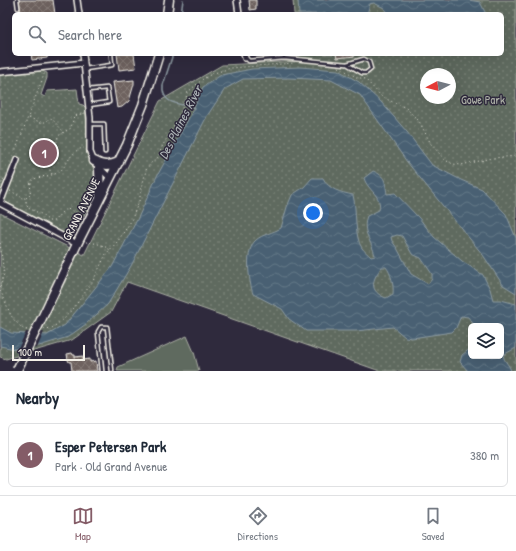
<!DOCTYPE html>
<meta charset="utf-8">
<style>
body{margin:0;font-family:"Patrick Hand",sans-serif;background:#f2f2f3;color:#1f2937}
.controls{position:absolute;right:12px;bottom:12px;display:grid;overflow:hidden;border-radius:6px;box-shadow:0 4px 16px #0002}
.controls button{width:36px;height:36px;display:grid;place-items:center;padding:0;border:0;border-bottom:1px solid #e0e1e3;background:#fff;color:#1f2937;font:20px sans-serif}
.compass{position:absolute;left:420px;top:68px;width:36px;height:36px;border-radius:50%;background:#fff;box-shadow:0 4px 16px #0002;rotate:263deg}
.scale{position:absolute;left:12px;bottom:10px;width:73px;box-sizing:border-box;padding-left:4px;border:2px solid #f4f1e8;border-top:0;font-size:11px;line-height:14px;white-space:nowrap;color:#f4f1e8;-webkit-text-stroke:3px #2f2a3d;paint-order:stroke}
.you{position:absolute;left:313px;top:213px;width:14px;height:14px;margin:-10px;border:3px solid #fff;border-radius:50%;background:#1a73e8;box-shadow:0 0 0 6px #1a73e833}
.badge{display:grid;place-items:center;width:26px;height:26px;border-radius:50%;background:#845c67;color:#fff;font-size:13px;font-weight:700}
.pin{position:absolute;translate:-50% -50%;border:2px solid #fff;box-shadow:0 1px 4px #0006}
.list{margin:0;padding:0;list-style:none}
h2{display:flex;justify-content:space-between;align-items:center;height:52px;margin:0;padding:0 16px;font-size:17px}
h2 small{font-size:13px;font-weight:400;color:#747a83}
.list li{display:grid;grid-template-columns:26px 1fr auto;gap:12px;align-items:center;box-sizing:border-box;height:64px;margin:0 8px 8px;padding:0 8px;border:1px solid #e0e1e3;border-radius:6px}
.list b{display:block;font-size:15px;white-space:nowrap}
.list p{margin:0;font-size:13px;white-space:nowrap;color:#747a83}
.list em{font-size:13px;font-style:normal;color:#747a83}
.icon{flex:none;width:22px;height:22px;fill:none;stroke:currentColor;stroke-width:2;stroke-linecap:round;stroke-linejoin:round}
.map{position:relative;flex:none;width:516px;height:371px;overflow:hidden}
.search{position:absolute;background:#fff;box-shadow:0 4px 16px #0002;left:12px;right:12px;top:12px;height:44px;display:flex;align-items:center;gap:10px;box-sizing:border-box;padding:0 14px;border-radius:6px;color:#747a83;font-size:15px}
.sheet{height:124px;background:#fff}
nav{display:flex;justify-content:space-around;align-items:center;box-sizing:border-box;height:56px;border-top:1px solid #e0e1e3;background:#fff;font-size:11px;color:#747a83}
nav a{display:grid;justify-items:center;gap:2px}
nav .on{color:#845c67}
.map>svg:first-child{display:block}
</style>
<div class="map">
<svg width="516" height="371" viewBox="0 0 516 371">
<defs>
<pattern id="park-dots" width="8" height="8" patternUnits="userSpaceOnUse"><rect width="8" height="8" fill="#5f6a5e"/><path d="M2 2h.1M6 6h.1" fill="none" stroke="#778075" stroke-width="1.8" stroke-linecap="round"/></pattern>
<pattern id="water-waves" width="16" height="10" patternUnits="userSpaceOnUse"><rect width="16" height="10" fill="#496173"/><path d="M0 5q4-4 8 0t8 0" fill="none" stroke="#647887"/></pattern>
<pattern id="building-cross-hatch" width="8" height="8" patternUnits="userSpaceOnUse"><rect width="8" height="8" fill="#6e625e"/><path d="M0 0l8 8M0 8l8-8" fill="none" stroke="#837975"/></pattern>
</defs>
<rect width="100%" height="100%" fill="#2f2a3d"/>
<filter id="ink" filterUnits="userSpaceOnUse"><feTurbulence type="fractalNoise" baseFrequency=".025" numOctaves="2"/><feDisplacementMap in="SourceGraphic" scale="8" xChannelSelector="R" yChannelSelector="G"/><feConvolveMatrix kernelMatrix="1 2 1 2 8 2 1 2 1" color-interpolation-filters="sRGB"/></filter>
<g filter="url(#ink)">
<path fill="#5f6a5e" stroke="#aaaea3" d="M 187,336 L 194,352 L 199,371 L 117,371 L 118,367 Z"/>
<path fill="url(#park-dots)" stroke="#aaaea3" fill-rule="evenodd" d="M 293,0 L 516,0 L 516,371 L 380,371 L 127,282 L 111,312 L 72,340 L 6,359 L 0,357 L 0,213 L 84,255 L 160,101 L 222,65 L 299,61 L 299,54 L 502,54 L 502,14 L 294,14 ZM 426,74 L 450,74 L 450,98 L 426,98 ZM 471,326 L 501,326 L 501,356 L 471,356 Z
M 42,71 L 47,73 L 47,78 L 41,95 L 45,97 L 47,91 L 77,89 L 79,104 L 83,105 L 86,108 L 87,151 L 90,161 L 98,177 L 97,190 L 76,231 L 69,234 L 62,232 L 0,199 L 0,75 Z"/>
<path fill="url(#water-waves)" stroke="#8d9ba2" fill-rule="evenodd" d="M 298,0 L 469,0 L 480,2 L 486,14 L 387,14 L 384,8 L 374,3 L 370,4 L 367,14 L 299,14 Z
M 300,67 L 338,70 L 359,82 L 381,102 L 407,132 L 432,165 L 461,180 L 482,189 L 506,214 L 516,238 L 516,293 L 503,285 L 483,255 L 407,162 L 360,95 L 331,80 L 289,78 L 243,79 L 225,89 L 207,116 L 131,266 L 108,304 L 86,324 L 68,337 L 39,346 L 15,349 L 0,346 L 0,327 L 11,333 L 47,335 L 65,325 L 112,267 L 138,218 L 157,176 L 190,116 L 203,87 L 221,75 L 252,69 Z
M 373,171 C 386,176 385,182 387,194 L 395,193 L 419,218 L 434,237 L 462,261 L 483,275 L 490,289 L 493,300 L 501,300 L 516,304 L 516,348 L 503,355 C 504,362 510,365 511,371 L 468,371 L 460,362 L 462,355 L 471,348 L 471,356 L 501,356 L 501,326 L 475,326 L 468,317 L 461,316 L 456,328 L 452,332 L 412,338 L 405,337 L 393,327 L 356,331 L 306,331 L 289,319 L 282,309 L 253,294 C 249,281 244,250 256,240 C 263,234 273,233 281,228 L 287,207 L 292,195 L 304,187 L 312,178 L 323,178 C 329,190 340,192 353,195 C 357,210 354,237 362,248 C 364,251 368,254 371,257 L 375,256 C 372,241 361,232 367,216 L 379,210 C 383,196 367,190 364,178 ZM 397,235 L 402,236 L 412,254 L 421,258 L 432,274 L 432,279 L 428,284 L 411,274 L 397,248 L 392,241 L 391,237 ZM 382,267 L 386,267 C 391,273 394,285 393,294 L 386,298 C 368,291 372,279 382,267 Z"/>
<path fill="#2f2a3d" d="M 26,332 L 44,332 L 37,348 L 17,351 Z"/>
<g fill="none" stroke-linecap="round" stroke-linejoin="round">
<path stroke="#8d9ba2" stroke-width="1.5" d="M 181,14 L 183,0
M 173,54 L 163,85 C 161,106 181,103 195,108"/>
</g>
<path fill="url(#building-cross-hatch)" stroke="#f4f1e8" d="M 19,0 L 53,0 L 55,14 L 21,14 Z
M 249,0 L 256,0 L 256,9 L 250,10 Z
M 31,54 L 48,54 L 47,58 L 32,60 Z
M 117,54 L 134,54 L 136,68 L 119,70 Z
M 336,54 L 354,54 L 355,56 L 337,58 Z
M 134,80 L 134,84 L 129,101 L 122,107 L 117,108 L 113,82 Z
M 72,353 L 73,355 L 75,355 L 75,357 L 83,356 L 83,360 L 90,359 L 90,362 L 96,361 L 97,371 L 72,371 L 71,362 L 69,362 L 68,360 L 67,354 Z"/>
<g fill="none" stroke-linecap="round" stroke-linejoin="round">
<defs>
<path id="lane" d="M 17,0 L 18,8
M 246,58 L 249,61 L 284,58 L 284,54
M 284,58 L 347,64 L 364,59 L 369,62 L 371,69 L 366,73 L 362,73 L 347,64
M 85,69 L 112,65 L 111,54
M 88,90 L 107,88 L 109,102 L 89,105
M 91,124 L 104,124 L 105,152
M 102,371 L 98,332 L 101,327 L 107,327 L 112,371"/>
<path id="street" d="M 77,0 L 79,14
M 237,0 L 239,14
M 83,54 L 90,118 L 90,152 L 94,162 L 110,178
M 244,54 L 245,58
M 0,72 L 84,63
M 0,203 L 77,244
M 0,203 L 17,160"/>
<path id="primary" d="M 167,14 L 169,0
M 94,161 C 103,166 109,166 119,162
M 99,168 L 100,196
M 40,322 L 77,244 L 127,145 L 143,105 L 159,54"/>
</defs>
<use href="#lane" stroke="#f4f1e8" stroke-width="5.5"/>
<use href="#street" stroke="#f4f1e8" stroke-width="8"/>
<use href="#primary" stroke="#f4f1e8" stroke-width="11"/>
<path stroke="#f4f1e8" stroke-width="1" stroke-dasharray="1 3" stroke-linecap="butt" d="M 339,67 L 356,77 L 365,79 L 382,97 L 406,108 L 419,121 L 431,144 L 445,160 L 453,164 L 461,165 L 493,158 L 516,156
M 29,118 L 43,123 L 51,118 L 64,132
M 13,157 L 45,72
M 52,174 C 49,168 43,161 44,154 L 54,148 L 56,145 L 58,136 L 71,128 L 74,116 L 85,113
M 0,187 L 4,178
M 10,191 C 16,193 20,198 25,198 L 28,208 L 41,214 L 49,221 L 54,221 L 62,212 L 67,209 L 81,214
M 26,198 L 30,195 L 31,181 L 34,179 C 42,176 53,176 59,172 C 69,164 70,150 84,148
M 86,242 C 96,243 102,244 110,250
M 0,243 L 4,274 L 0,287
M 0,291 C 8,303 7,314 18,324 C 22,328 23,330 29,330
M 44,329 L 52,328 L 65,318 L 81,298 L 93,281 L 106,254 L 118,241 L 131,221 L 139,201 L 146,170 L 150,164 L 158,157 L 162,147 L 179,116 L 188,92 L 204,78 L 214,73 L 231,68 L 294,63"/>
<use href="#lane" stroke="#2f2a3d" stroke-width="2.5"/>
<use href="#street" stroke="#2f2a3d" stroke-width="5"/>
<use href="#primary" stroke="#2f2a3d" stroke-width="8"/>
<defs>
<path id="primary-bridge" d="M 17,370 L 40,322"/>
</defs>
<use href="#primary-bridge" stroke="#f4f1e8" stroke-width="11" stroke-linecap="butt"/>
<use href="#primary-bridge" stroke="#2f2a3d" stroke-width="8"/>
</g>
</g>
<g text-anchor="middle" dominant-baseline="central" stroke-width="3" stroke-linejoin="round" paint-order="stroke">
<g font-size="12" fill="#b1b4aa" stroke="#2f2a3d">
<text x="483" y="99">Gowe Park</text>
</g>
<g font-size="12" fill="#f4f1e8" stroke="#2f2a3d">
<text transform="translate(81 209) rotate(-63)">GRAND AVENUE</text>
</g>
<g font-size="13" font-style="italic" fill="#b0b7b9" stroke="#2f2a3d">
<text transform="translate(180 122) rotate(-63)">Des Plaines River</text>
</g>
</g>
</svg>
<div class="controls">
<button><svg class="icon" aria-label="layers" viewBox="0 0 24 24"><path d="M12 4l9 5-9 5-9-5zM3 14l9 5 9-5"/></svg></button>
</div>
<svg class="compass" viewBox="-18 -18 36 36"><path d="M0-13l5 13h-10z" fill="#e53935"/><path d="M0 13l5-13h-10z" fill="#747a83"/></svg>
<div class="scale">100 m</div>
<div class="you"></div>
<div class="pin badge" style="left:44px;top:153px">1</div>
<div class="search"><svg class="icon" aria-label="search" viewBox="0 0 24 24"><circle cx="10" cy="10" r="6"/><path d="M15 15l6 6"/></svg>Search here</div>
</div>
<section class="sheet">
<h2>Nearby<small></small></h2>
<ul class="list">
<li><span class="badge">1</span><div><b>Esper Petersen Park</b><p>Park · Old Grand Avenue</p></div><em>380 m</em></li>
</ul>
</section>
<nav>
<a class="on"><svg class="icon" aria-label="map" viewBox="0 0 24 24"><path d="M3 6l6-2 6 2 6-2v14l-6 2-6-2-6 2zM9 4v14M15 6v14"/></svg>Map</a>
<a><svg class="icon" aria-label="directions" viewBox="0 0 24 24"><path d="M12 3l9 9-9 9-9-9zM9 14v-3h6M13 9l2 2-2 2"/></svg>Directions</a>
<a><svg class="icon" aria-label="saved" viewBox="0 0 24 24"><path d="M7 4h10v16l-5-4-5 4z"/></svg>Saved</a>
</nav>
